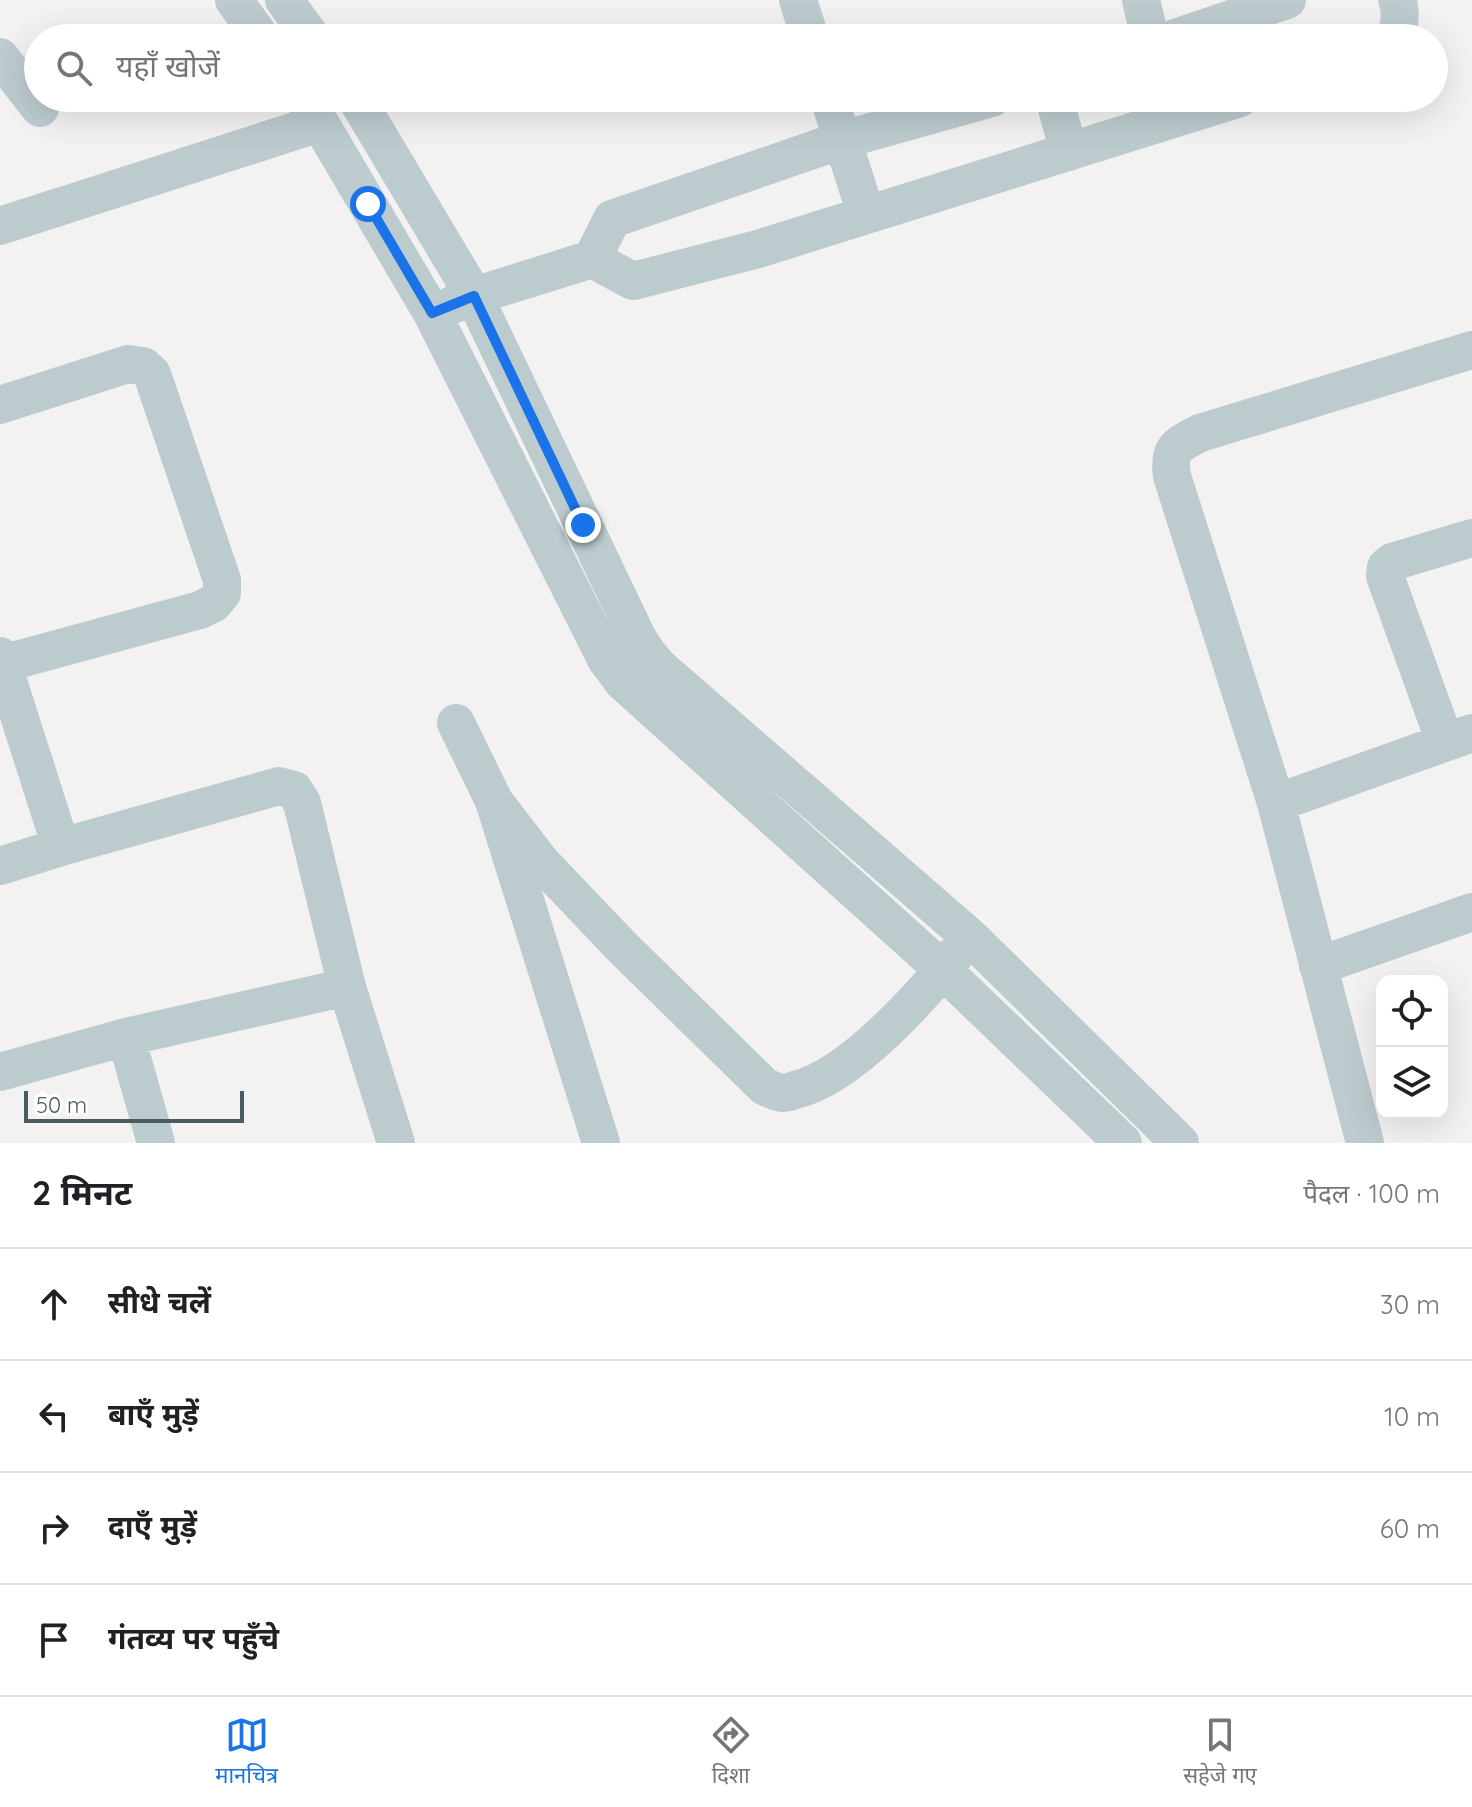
<!DOCTYPE html>
<html lang="hi">
<meta charset="utf-8">
<style>
body{margin:0;font-family:Quicksand,"Noto Sans Devanagari",sans-serif;background:#f6f6f6;color:#202124}
.controls{position:absolute;right:24px;bottom:24px;display:grid;overflow:hidden;border-radius:16px;box-shadow:0 8px 32px #0002}
.controls button{width:72px;height:72px;display:grid;place-items:center;padding:0;border:0;border-bottom:2px solid #e0e0e0;background:#fff;color:#202124;font:40px sans-serif}
.scale{position:absolute;left:24px;bottom:20px;width:220px;box-sizing:border-box;padding-left:8px;border:4px solid #485b60;border-top:0;font-size:22px;line-height:28px;white-space:nowrap;color:#485b60;-webkit-text-stroke:6px #fff;paint-order:stroke}
.stop{position:absolute;width:24px;height:24px;margin:-18px;border:6px solid #1a73e8;border-radius:50%;background:#fff}
.stop.end{background:#1a73e8;border-color:#fff;box-shadow:0 2px 8px #0008}
.list{margin:0;padding:0;list-style:none}
h2{display:flex;justify-content:space-between;align-items:center;height:104px;margin:0;padding:0 32px;font-size:34px}
h2 small{font-size:26px;font-weight:400;color:#757577}
.list li{display:grid;grid-template-columns:52px 1fr auto;gap:24px;align-items:center;box-sizing:border-box;height:112px;padding:0 32px;border-top:2px solid #e0e0e0}
.list b{display:block;font-size:30px;white-space:nowrap}
.list em{font-size:26px;font-style:normal;color:#757577}
.icon{flex:none;width:44px;height:44px;fill:none;stroke:currentColor;stroke-width:2;stroke-linecap:round;stroke-linejoin:round}
.map{position:relative;flex:none;width:1472px;height:1143px;overflow:hidden}
.search{position:absolute;background:#fff;box-shadow:0 8px 32px #0002;left:24px;right:24px;top:24px;height:88px;display:flex;align-items:center;gap:20px;box-sizing:border-box;padding:0 28px;border-radius:44px;color:#757577;font-size:30px}
.sheet{height:552px;background:#fff}
nav{display:flex;justify-content:space-around;align-items:center;box-sizing:border-box;height:112px;border-top:2px solid #e0e0e0;background:#fff;font-size:22px;color:#757577}
nav a{display:grid;justify-items:center;gap:4px}
nav .on{color:#1a73e8}
.map>svg:first-child{display:block}
</style>
<div class="map">
<svg width="1472" height="1143" viewBox="0 0 1472 1143">
<rect width="100%" height="100%" fill="#f4f1f2"/>
<g fill="none" stroke-linecap="round" stroke-linejoin="round">
<path stroke="#bccbce" stroke-width="38" d="M 234,0 L 261,38
M 284,0 L 312,38
M 798,0 L 810,38
M 1141,0 L 1150,38
M 1175,38 L 1287,0
M 1395,38 C 1400,25 1402,13 1397,0
M 0,57 L 40,108
M 303,98 L 320,123 L 432,313 L 606,659 L 623,682 L 943,970 L 1123,1143
M 356,98 L 474,296 L 638,639 L 648,654 L 659,667 L 970,937 L 1180,1143
M 829,98 L 866,214
M 1054,98 L 1069,152
M 0,226 L 320,123
M 592,259 L 612,219 L 842,140 L 992,98
M 452,305 L 474,296 L 592,259 L 633,281 L 758,249 L 1240,98
M 0,405 L 128,364 L 143,366 L 152,374 L 222,580 L 222,593 L 214,603 L 200,610 L 2,664
M 0,656 L 61,847
M 456,723 L 494,801 L 601,1143
M 1445,742 L 1385,576 L 1386,567 L 1392,562 L 1472,538
M 494,801 L 541,862 L 622,947 L 765,1087 C 771,1089 778,1093 783,1093 C 787,1093 791,1091 795,1090 C 851,1077 924,994 959,950
M 1276,803 L 1472,733
M 0,866 L 61,847 L 279,786 L 294,790 L 302,803 L 347,987 L 396,1143
M 1318,966 L 1472,912
M 0,1072 L 126,1037
M 156,1143 L 126,1037 L 347,987
M 1365,1143 L 1276,803 L 1172,476 C 1168,448 1177,445 1200,433 L 1472,350"/>
</g>
<g fill="none" stroke-linecap="round" stroke-linejoin="round">
<path stroke="#1a73e8" stroke-width="10" d="M 368,204 L 432,313 L 474,296 L 583,525"/>
</g>
</svg>
<div class="controls">
<button><svg class="icon" aria-label="locate" viewBox="0 0 24 24"><circle cx="12" cy="12" r="6"/><path d="M12 2v4M12 18v4M2 12h4M18 12h4"/></svg></button>
<button><svg class="icon" aria-label="layers" viewBox="0 0 24 24"><path d="M12 4l9 5-9 5-9-5zM3 14l9 5 9-5"/></svg></button>
</div>
<div class="scale">50 m</div>
<div class="stop" style="left:368px;top:204px"></div>
<div class="stop end" style="left:583px;top:525px"></div>
<div class="search"><svg class="icon" aria-label="search" viewBox="0 0 24 24"><circle cx="10" cy="10" r="6"/><path d="M15 15l6 6"/></svg>यहाँ खोजें</div>
</div>
<section class="sheet">
<h2>2 मिनट<small>पैदल · 100 m</small></h2>
<ul class="list">
<li><svg class="icon" aria-label="ahead" viewBox="0 0 24 24"><path d="M12 20V5M6 11l6-6 6 6"/></svg><div><b>सीधे चलें</b></div><em>30 m</em></li>
<li><svg class="icon" aria-label="left" viewBox="0 0 24 24"><path d="M17 20v-9H6M10 6l-5 5 5 5"/></svg><div><b>बाएँ मुड़ें</b></div><em>10 m</em></li>
<li><svg class="icon" aria-label="right" viewBox="0 0 24 24"><path d="M7 20v-9h11M14 6l5 5-5 5"/></svg><div><b>दाएँ मुड़ें</b></div><em>60 m</em></li>
<li><svg class="icon" aria-label="arrive" viewBox="0 0 24 24"><path d="M6 21V4h12l-3 4 3 4H6"/></svg><div><b>गंतव्य पर पहुँचे</b></div></li>
</ul>
</section>
<nav>
<a class="on"><svg class="icon" aria-label="map" viewBox="0 0 24 24"><path d="M3 6l6-2 6 2 6-2v14l-6 2-6-2-6 2zM9 4v14M15 6v14"/></svg>मानचित्र</a>
<a><svg class="icon" aria-label="directions" viewBox="0 0 24 24"><path d="M12 3l9 9-9 9-9-9zM9 14v-3h6M13 9l2 2-2 2"/></svg>दिशा</a>
<a><svg class="icon" aria-label="saved" viewBox="0 0 24 24"><path d="M7 4h10v16l-5-4-5 4z"/></svg>सहेजे गए</a>
</nav>
